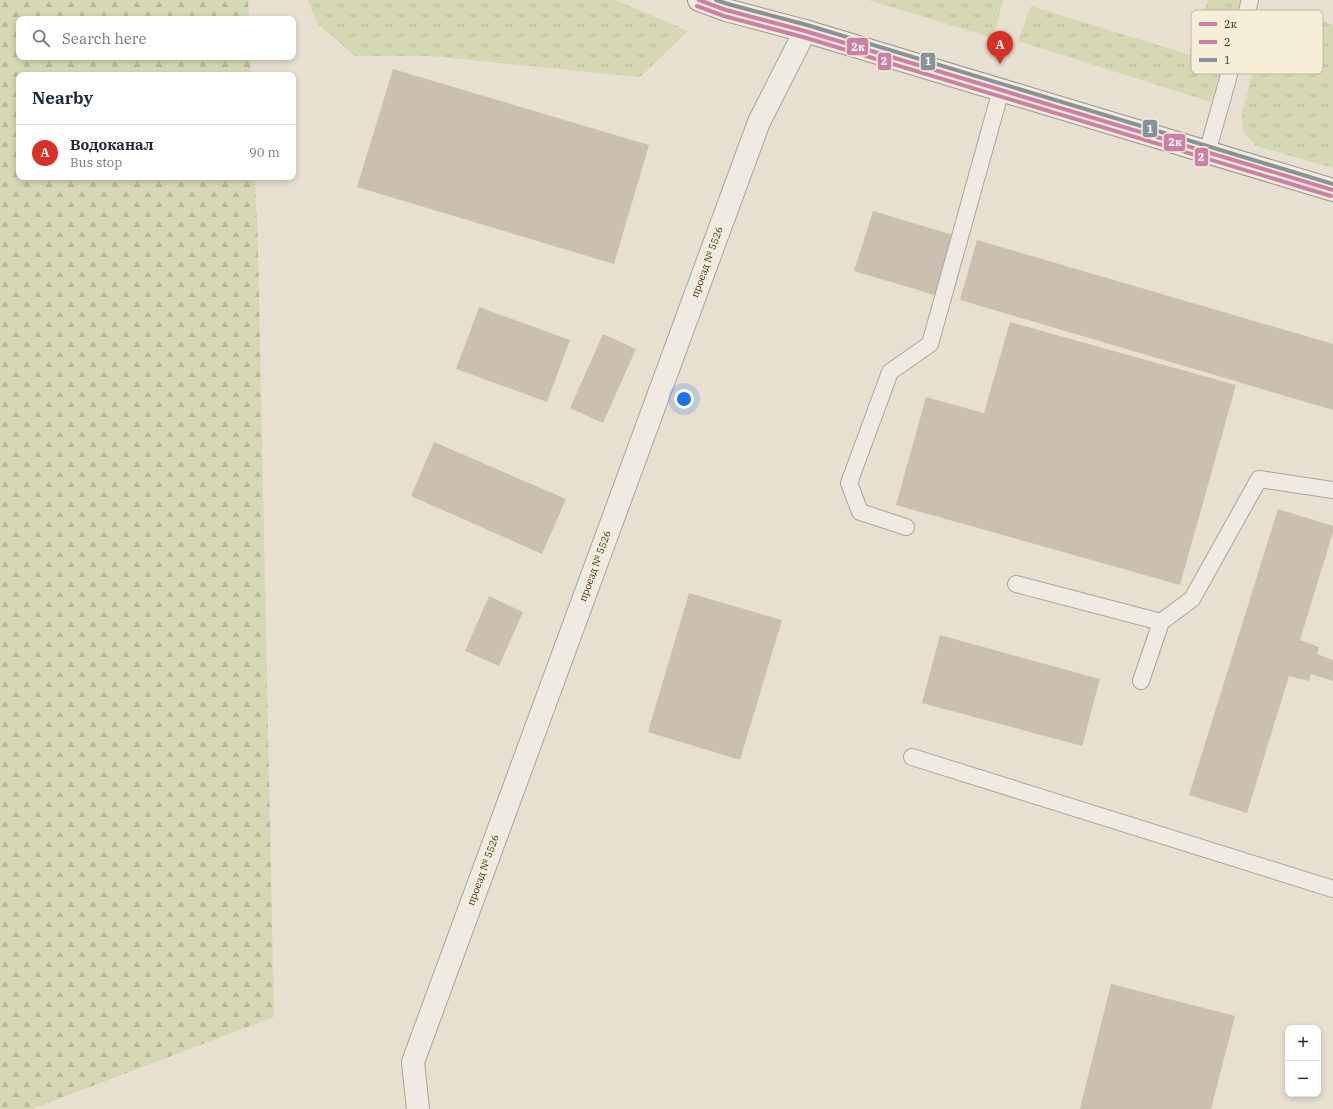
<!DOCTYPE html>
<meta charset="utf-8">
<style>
body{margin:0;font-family:"IBM Plex Serif",serif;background:#f2f2f3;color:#1f2937}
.controls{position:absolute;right:12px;bottom:12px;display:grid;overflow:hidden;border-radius:8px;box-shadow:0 2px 6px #0003}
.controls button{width:36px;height:36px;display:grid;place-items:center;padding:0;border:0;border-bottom:1px solid #e0e1e3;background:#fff;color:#1f2937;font:20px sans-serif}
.you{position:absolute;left:684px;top:399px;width:14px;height:14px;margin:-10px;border:3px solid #fff;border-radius:50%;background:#1a73e8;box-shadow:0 0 0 6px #1a73e833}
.badge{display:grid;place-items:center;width:26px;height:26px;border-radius:50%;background:#d93025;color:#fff;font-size:13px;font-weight:700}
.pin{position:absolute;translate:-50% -33px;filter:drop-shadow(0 1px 2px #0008)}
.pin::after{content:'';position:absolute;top:21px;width:14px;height:12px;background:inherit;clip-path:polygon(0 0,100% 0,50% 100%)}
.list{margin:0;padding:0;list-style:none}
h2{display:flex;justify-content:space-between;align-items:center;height:52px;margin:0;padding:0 16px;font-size:17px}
h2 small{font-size:13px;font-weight:400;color:#747a83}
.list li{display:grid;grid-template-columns:26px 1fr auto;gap:12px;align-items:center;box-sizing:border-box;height:56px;padding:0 16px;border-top:1px solid #e0e1e3}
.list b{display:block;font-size:15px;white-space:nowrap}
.list p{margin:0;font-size:13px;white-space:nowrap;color:#747a83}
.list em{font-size:13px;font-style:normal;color:#747a83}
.icon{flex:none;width:22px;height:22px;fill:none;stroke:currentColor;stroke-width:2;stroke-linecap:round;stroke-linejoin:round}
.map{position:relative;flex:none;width:1333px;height:1109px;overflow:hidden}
.search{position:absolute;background:#fff;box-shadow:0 2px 6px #0003;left:16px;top:16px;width:280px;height:44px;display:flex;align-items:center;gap:10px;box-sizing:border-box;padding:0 14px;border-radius:8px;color:#747a83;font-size:15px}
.panel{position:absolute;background:#fff;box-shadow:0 2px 6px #0003;left:16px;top:72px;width:280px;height:108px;border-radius:8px}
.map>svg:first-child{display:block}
</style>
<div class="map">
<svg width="1333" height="1109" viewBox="0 0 1333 1109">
<defs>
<pattern id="grass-tufts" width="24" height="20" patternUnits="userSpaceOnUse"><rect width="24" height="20" fill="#d6d7b3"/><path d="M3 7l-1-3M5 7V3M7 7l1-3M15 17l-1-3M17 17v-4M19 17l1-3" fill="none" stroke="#b9b99a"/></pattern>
<pattern id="forest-firs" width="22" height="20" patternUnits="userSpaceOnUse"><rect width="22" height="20" fill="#d6d7b3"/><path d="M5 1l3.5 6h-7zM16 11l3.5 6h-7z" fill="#b9b99a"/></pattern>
</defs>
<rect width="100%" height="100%" fill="#e7e0d1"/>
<path fill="url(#grass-tufts)" d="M 308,0 L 615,0 L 688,31 L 640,77 L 431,56 L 355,56 L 317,23 Z
M 868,0 L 1003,0 L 993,38 Z
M 1208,0 L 1242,0 L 1211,102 L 1018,41 L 1031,6 L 1190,55 Z
M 1290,16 L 1323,21 L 1333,25 L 1333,168 L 1256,146 L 1243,131 L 1242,112 L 1263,38 L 1275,20 Z"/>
<path fill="url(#forest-firs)" d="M 0,0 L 248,0 L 249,19 L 19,19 L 19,57 L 250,57 L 251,75 L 19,75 L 19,177 L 255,177 L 258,246 L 274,1017 L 32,1109 L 0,1109 Z"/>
<path fill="#cbbfb2" d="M 393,69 L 649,145 L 614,264 L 357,187 Z
M 873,211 L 956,236 L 938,296 L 854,271 Z
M 977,240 L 1333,344 L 1333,410 L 960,300 Z
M 479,307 L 570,340 L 547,402 L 456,369 Z
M 1010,322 L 1236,385 L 1180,585 L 896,505 L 926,397 L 984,413 Z
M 603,334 L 636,349 L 603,423 L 570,408 Z
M 434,442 L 566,499 L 542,554 L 411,496 Z
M 1278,509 L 1333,526 L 1333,532 L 1300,640 L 1319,647 L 1317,654 L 1333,660 L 1333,681 L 1311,674 L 1309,681 L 1289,676 L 1247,813 L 1189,795 Z
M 689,593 L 782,620 L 740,760 L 648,732 Z
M 489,596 L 523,612 L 499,666 L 465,651 Z
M 940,635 L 1100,679 L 1082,746 L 922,703 Z
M 1111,984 L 1235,1016 L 1211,1109 L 1080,1109 Z"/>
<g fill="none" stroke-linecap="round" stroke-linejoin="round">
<defs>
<path id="service" d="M 1207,153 L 1250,0
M 906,527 L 860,512 L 849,483 L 890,372 L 930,344 L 1001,90
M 1016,584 L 1161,622 L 1141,681
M 1161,622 L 1192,599 L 1259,479 L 1333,490
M 912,757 L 1333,889"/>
<path id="minor" d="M 418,1109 L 413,1062 L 759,122 L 805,31"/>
<path id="secondary" d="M 699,0 L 726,10 L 805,31 L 1333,190"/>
</defs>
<use href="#service" stroke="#ada599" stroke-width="18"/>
<use href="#minor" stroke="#ada599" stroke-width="24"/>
<use href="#secondary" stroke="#9c958a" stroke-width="24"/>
<use href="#service" stroke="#efebe3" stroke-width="16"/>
<use href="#minor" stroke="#efebe3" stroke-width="22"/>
<use href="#secondary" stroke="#efebe3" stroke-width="22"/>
<defs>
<path id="bus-1" d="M 699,0 L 726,10 L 805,31 L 1333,190"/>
<path id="bus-2" d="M 697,6 L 724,16 L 803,37 L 1331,196"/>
<path id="bus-3" d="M 716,0 L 728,4 L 807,25 L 1333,184"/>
</defs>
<use href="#bus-1" stroke="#f7eed8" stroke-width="7"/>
<use href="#bus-2" stroke="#f7eed8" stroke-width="7"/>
<use href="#bus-3" stroke="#f7eed8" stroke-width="7"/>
<use href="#bus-1" stroke="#ce7fa6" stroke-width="4"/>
<use href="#bus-2" stroke="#ce7fa6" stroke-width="4"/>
<use href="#bus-3" stroke="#86939b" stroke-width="4"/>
</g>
<g text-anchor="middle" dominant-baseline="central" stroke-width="4" stroke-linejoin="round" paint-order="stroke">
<g font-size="10" fill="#3d2e20" stroke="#f7eed8">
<text transform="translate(707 262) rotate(-70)">проезд № 5526</text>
<text transform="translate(595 566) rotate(-70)">проезд № 5526</text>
<text transform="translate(483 870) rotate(-70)">проезд № 5526</text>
</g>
</g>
<rect x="1191" y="10" width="132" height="64" rx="6" fill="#f7eed8" stroke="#bfb4a1" stroke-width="1"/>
<rect x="1199" y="22" width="18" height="4" fill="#ce7fa6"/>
<rect x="1199" y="40" width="18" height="4" fill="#ce7fa6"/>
<rect x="1199" y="58" width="18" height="4" fill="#86939b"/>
<g font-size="11" fill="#3d2e20">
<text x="1224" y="28">2к</text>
<text x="1224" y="46">2</text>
<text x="1224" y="64">1</text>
</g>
<g stroke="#f7eed8" stroke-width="1.5">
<rect x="846" y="37" width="23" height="19" rx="4" fill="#ce7fa6"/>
<rect x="877" y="52" width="15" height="19" rx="4" fill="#ce7fa6"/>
<rect x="920" y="52" width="16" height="19" rx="4" fill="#86939b"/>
<rect x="1142" y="119" width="16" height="19" rx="4" fill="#86939b"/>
<rect x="1163" y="133" width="23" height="19" rx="4" fill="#ce7fa6"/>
<rect x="1194" y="147" width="15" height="20" rx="4" fill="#ce7fa6"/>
</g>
<g font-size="11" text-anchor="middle" font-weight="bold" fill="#fff">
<text x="858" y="51">2к</text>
<text x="884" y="65">2</text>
<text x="928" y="65">1</text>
<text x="1150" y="133">1</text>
<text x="1175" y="146">2к</text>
<text x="1201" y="161">2</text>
</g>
</svg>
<div class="controls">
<button>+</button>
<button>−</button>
</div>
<div class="you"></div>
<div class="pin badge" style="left:1000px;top:64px">A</div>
<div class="search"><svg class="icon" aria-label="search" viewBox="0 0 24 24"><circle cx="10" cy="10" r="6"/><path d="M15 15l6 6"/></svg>Search here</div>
<section class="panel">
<h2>Nearby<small></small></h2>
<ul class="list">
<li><span class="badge">A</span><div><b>Водоканал</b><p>Bus stop</p></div><em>90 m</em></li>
</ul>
</section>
</div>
